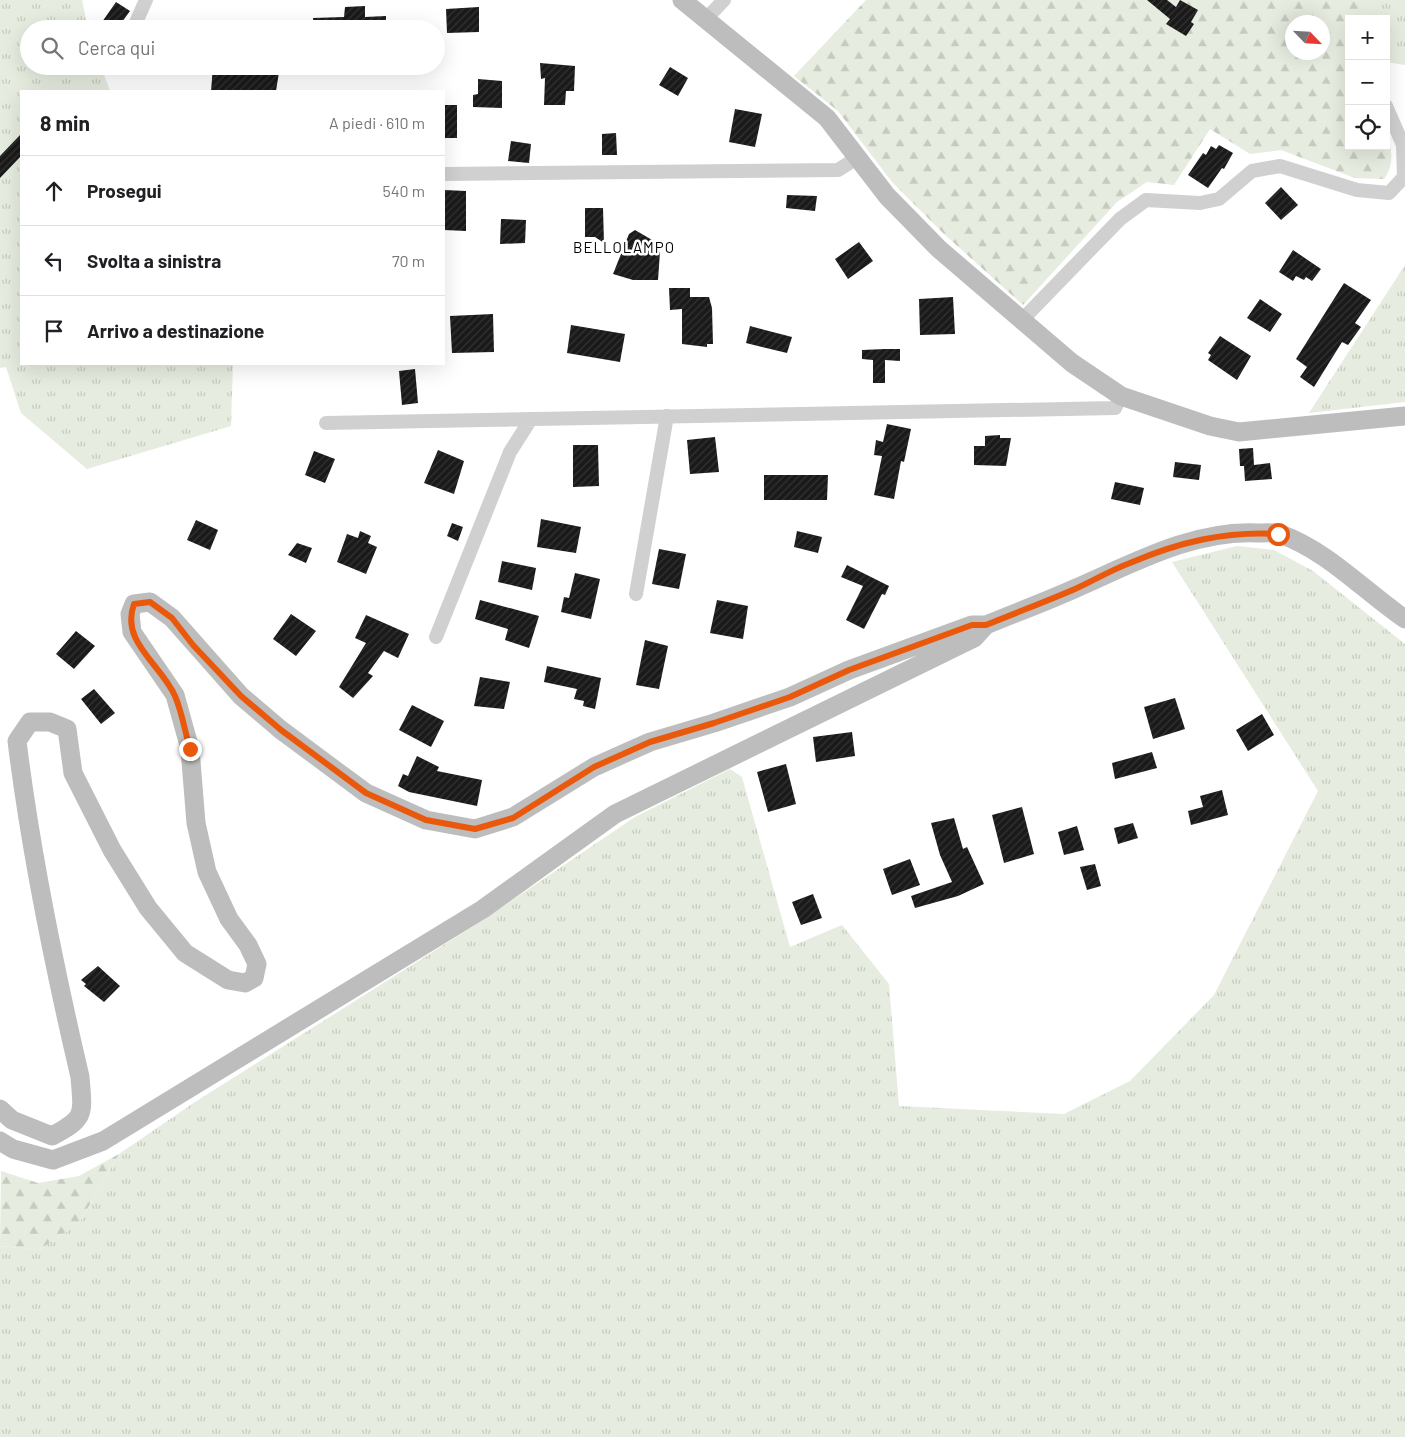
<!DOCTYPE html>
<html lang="it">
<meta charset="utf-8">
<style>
body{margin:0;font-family:Barlow,sans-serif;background:#f2f2f2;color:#202124}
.controls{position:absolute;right:15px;top:15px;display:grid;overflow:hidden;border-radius:0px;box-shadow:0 5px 20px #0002}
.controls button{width:45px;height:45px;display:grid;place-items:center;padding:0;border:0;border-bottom:1px solid #e0e0e0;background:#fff;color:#202124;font:25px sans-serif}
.compass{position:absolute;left:1285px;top:15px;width:45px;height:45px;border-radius:50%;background:#fff;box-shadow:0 5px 20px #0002;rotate:115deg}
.stop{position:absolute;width:15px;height:15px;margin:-11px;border:4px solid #ea580c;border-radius:50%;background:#fff}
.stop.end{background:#ea580c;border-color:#fff;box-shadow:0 1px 5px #0008}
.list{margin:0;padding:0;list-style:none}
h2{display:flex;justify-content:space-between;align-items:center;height:65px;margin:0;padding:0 20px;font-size:21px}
h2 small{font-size:16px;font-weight:400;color:#757577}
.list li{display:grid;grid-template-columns:32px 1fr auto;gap:15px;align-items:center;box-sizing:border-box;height:70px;padding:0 20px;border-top:1px solid #e0e0e0}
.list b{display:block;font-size:19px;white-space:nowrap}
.list em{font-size:16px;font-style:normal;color:#757577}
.icon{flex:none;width:28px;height:28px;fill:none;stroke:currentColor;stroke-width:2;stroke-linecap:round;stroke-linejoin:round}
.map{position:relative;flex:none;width:1405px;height:1437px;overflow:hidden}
.search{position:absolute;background:#fff;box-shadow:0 5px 20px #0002;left:20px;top:20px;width:425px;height:55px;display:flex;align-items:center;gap:12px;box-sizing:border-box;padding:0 18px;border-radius:28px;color:#757577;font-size:19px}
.panel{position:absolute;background:#fff;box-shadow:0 5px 20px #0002;left:20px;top:90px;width:425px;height:275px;border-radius:0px}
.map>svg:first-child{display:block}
</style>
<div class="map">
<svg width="1405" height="1437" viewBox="0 0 1405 1437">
<defs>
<pattern id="grass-tufts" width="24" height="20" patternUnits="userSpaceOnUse" patternTransform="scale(1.25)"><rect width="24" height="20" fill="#e6ecdf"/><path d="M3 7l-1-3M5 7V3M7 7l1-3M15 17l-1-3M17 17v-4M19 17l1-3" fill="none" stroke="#c6cbc0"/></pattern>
<pattern id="forest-firs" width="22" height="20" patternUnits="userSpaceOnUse" patternTransform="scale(1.25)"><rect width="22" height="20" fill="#e6ecdf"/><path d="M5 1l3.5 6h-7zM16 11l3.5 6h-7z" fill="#c6cbc0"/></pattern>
<pattern id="building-hatch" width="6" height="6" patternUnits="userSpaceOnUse" patternTransform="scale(1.25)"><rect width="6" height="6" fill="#1a1a1a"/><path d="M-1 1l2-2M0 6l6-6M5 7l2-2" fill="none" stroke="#333"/></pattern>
</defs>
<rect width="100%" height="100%" fill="#fff"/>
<path fill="url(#grass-tufts)" d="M 0,0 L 82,0 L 88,29 L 29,29 L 29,66 L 101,66 L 110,91 L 21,91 L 21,364 L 233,364 L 231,426 L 87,469 L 21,413 L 6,367 L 0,368 Z
M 1370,0 L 1405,0 L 1405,65 L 1386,62 L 1386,19 L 1366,19 L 1366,6 Z
M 1405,265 L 1405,402 L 1309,413 Z
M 1237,546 L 1274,550 L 1313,571 L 1405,644 L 1405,1437 L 0,1437 L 0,1246 L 39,1250 L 79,1223 L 119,1154 L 195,1102 L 480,922 L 635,817 L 730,769 L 742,777 L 790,947 L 842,925 L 889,984 L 899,1106 L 1064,1114 L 1130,1081 L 1214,995 L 1318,791 L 1172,562 Z"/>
<path fill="url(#forest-firs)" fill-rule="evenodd" d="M 866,0 L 1370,0 L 1366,6 L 1366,19 L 1349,19 L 1349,146 L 1386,146 L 1386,134 C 1393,149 1394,166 1384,179 L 1355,178 L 1281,150 L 1250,154 L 1210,129 L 1174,185 L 1147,182 L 1117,202 L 1023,305 L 944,234 L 892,182 L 838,111 L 794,76 ZM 1292,22 L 1322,22 L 1322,52 L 1292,52 Z
M 119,1154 L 79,1223 L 39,1250 L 0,1246 L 1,1171 L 38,1183 L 79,1176 Z"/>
<path fill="url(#building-hatch)" d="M 1147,0 L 1167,0 L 1176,7 L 1180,0 L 1198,10 L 1191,22 L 1194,24 L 1186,36 L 1166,24 L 1170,19 Z
M 116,2 L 130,11 L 117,29 L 111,29 L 102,22 Z
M 365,6 L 365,17 L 386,16 L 386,29 L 314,29 L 313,18 L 344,17 L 345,7 Z
M 479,7 L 479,32 L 447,33 L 446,9 Z
M 540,63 L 575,66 L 574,91 L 566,91 L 565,105 L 544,105 L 545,78 L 541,79 Z
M 213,66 L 280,66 L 276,91 L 211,91 Z
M 670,67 L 688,78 L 678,96 L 659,85 Z
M 478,79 L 502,81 L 502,108 L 473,107 L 473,95 L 478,94 Z
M 444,105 L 457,105 L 457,138 L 444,138 Z
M 735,109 L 762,114 L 755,147 L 729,142 Z
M 616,133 L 617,155 L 602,155 L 602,134 Z
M 21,134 L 21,156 L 0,178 L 0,156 Z
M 511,141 L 531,144 L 529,163 L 508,161 Z
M 1219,145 L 1233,153 L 1224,169 L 1222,168 L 1208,188 L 1188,175 L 1203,153 L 1206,155 L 1211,146 L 1216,149 Z
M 1281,187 L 1298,205 L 1281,220 L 1265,203 Z
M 444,190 L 466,191 L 466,231 L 444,230 Z
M 787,195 L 817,196 L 815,211 L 786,208 Z
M 585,208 L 603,208 L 604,243 L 595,237 L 585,237 Z
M 501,219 L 526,220 L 525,243 L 500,244 Z
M 635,230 L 659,244 L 656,250 L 660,252 L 658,280 L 633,280 L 613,274 L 629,234 Z
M 859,242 L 873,261 L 848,279 L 835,259 Z
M 1293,250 L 1321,269 L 1312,281 L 1306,277 L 1304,280 L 1296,276 L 1293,281 L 1279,272 Z
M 1344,283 L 1371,300 L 1355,323 L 1361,327 L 1348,345 L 1342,342 L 1314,387 L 1300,377 L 1307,367 L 1296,359 Z
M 669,288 L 690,288 L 690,297 L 709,297 L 712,308 L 713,344 L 707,344 L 707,347 L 682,344 L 682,309 L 670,310 Z
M 953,297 L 955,334 L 920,335 L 919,299 Z
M 1260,299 L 1282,314 L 1270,332 L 1247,318 Z
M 493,314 L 494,352 L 452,353 L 450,316 Z
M 571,325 L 625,334 L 620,362 L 567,353 Z
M 750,326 L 792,337 L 787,353 L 746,343 Z
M 1220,336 L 1251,356 L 1237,380 L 1208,360 L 1211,355 L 1208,353 Z
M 885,349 L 900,349 L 900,361 L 885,360 L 885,383 L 873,383 L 873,360 L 862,359 L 862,350 Z
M 415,369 L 418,403 L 402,405 L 399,371 Z
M 887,424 L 911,429 L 904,462 L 901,461 L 894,499 L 874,495 L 882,456 L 874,455 L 876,440 L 883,442 Z
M 1000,435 L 1000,438 L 1011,438 L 1006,466 L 974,465 L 974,446 L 985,446 L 985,436 Z
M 715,437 L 719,472 L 690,474 L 687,440 Z
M 573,445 L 598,445 L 599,486 L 573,487 Z
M 1253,448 L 1254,465 L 1270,463 L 1272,479 L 1245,481 L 1244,466 L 1247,466 L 1240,466 L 1239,449 Z
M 438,450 L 464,461 L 454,494 L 424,483 Z
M 314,451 L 335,459 L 325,483 L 305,475 Z
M 1175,462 L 1201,465 L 1199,480 L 1173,477 Z
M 764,475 L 828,475 L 827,500 L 764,500 Z
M 1115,482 L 1144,488 L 1140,505 L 1111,499 Z
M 541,519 L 581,527 L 576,553 L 537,547 Z
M 196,520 L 218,530 L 210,550 L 187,540 Z
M 452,523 L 463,527 L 458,541 L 447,536 Z
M 360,531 L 371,536 L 368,543 L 377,547 L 366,574 L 337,562 L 347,534 L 358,538 Z
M 797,531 L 822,537 L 818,553 L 794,547 Z
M 297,543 L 312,548 L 306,563 L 288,555 Z
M 659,549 L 686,554 L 679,589 L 652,584 Z
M 502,561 L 536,568 L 532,590 L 498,582 Z
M 847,565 L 889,586 L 885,595 L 882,594 L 864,629 L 846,620 L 863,586 L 841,577 Z
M 575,573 L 600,579 L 591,619 L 561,612 L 564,597 L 569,598 Z
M 480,600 L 539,616 L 529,648 L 505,640 L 508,629 L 475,619 Z
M 717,600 L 748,606 L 743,639 L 710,633 Z
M 291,614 L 316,631 L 296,656 L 273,639 Z
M 366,615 L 409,634 L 398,658 L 384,651 L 368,673 L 373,676 L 353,698 L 339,687 L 366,643 L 355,638 Z
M 76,631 L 95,646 L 74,669 L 56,654 Z
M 645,640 L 668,646 L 659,689 L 636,685 Z
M 547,666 L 601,678 L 595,709 L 583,706 L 584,701 L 574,699 L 577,689 L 544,682 Z
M 480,677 L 510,682 L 504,709 L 474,706 Z
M 94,689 L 115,713 L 101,724 L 81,699 Z
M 1175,698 L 1185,729 L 1153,739 L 1144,707 Z
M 412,705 L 444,721 L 431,747 L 399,730 Z
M 1262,714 L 1274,735 L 1248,751 L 1236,730 Z
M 852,732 L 855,756 L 816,762 L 813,737 Z
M 1152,752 L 1157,768 L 1115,779 L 1112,763 Z
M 417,756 L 439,767 L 437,771 L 482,780 L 477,806 L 409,792 L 398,786 L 403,774 L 408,776 Z
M 786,764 L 796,804 L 768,812 L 757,772 Z
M 1222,790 L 1228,815 L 1191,825 L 1188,811 L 1203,807 L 1200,796 Z
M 1022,807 L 1034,854 L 1004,863 L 992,815 Z
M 954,818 L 963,849 L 967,847 L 984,884 L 958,896 L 915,908 L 911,896 L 952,882 L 940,855 L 931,823 Z
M 1133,823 L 1138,838 L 1118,844 L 1114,828 Z
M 1077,826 L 1084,850 L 1064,855 L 1058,832 Z
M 910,859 L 920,885 L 892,895 L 883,869 Z
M 1095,864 L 1101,886 L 1087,890 L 1080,867 Z
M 813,894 L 822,918 L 801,925 L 792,902 Z
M 98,966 L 120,986 L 104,1002 L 84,986 L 86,984 L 81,980 Z"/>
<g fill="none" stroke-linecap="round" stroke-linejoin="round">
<path stroke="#d0d0d0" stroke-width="14" d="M 706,19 L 724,0
M 133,29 L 146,0
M 444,174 L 838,170 L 857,158
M 1021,321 L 1120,219 L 1146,200 L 1200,203 L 1219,199 L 1252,171 L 1280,166 L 1357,190 L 1389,193 L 1404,177 L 1403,145 L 1386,106
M 326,423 L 1115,408 L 1121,396
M 636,594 L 667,416
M 436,637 L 510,452 L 531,419"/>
<path stroke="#bdbdbd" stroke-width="19" d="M 682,0 L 827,118 L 887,196 L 939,249 L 1072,363 L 1121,396 L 1210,426 L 1239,432 L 1405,416
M 0,1109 L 12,1120 L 52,1136 C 86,1118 83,1115 80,1077 C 54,966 31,855 17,741 L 30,722 L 50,722 L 67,729 L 73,773 L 112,850 L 148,908 L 185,953 L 228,980 L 245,983 L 254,978 L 257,964 L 248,945 L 229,919 L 207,872 L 196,823 L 190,749 L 175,695 L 132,632 L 130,614 L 134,604 L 150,602 L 172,618 L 241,696 L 281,730 L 366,793 L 426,820 L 475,829 L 513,817 L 594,767 L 650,742 L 714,723 L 790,697 L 849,670 L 972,625 L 986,625 C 1015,613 1045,602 1074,589 C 1132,564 1192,530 1257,533 C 1264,533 1273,532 1280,534 C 1328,551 1364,591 1405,619
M 0,1141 L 13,1149 L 53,1160 L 103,1141 L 483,909 L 615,814 L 974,638 L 986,625"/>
</g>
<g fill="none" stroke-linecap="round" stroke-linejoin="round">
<path stroke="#ea580c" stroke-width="6" d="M 190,749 C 185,732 182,712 175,696 C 161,664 120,642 134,604 L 150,602 L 172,618 L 193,645 L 241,696 L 281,730 L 366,793 L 426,820 L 475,829 L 513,818 L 594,767 L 650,742 L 714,723 L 790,697 L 849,670 L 972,625 L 986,625 C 1015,613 1045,602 1075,589 C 1093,581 1111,570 1130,563 C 1179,542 1225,531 1278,534"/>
</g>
<g text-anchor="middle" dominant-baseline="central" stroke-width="5" stroke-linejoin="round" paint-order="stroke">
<g font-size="15" letter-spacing="1" fill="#000" stroke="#fff">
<text x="624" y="247">BELLOLAMPO</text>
</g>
</g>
</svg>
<div class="controls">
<button>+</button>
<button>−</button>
<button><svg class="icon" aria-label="locate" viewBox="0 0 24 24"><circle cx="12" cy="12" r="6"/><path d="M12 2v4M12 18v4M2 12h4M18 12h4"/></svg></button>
</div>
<svg class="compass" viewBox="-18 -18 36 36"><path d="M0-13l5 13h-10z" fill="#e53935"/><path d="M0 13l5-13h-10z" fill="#757577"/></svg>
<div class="stop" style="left:1278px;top:534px"></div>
<div class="stop end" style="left:190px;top:749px"></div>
<div class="search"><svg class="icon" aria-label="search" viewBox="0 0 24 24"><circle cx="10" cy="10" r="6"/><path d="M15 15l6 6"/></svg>Cerca qui</div>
<section class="panel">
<h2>8 min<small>A piedi · 610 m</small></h2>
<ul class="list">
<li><svg class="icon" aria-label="ahead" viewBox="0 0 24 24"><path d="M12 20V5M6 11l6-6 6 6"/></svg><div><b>Prosegui</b></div><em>540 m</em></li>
<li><svg class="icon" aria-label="left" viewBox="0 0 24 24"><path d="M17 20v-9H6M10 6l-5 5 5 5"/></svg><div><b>Svolta a sinistra</b></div><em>70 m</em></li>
<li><svg class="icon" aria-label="arrive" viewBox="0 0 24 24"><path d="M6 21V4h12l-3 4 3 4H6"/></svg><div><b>Arrivo a destinazione</b></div></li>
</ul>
</section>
</div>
